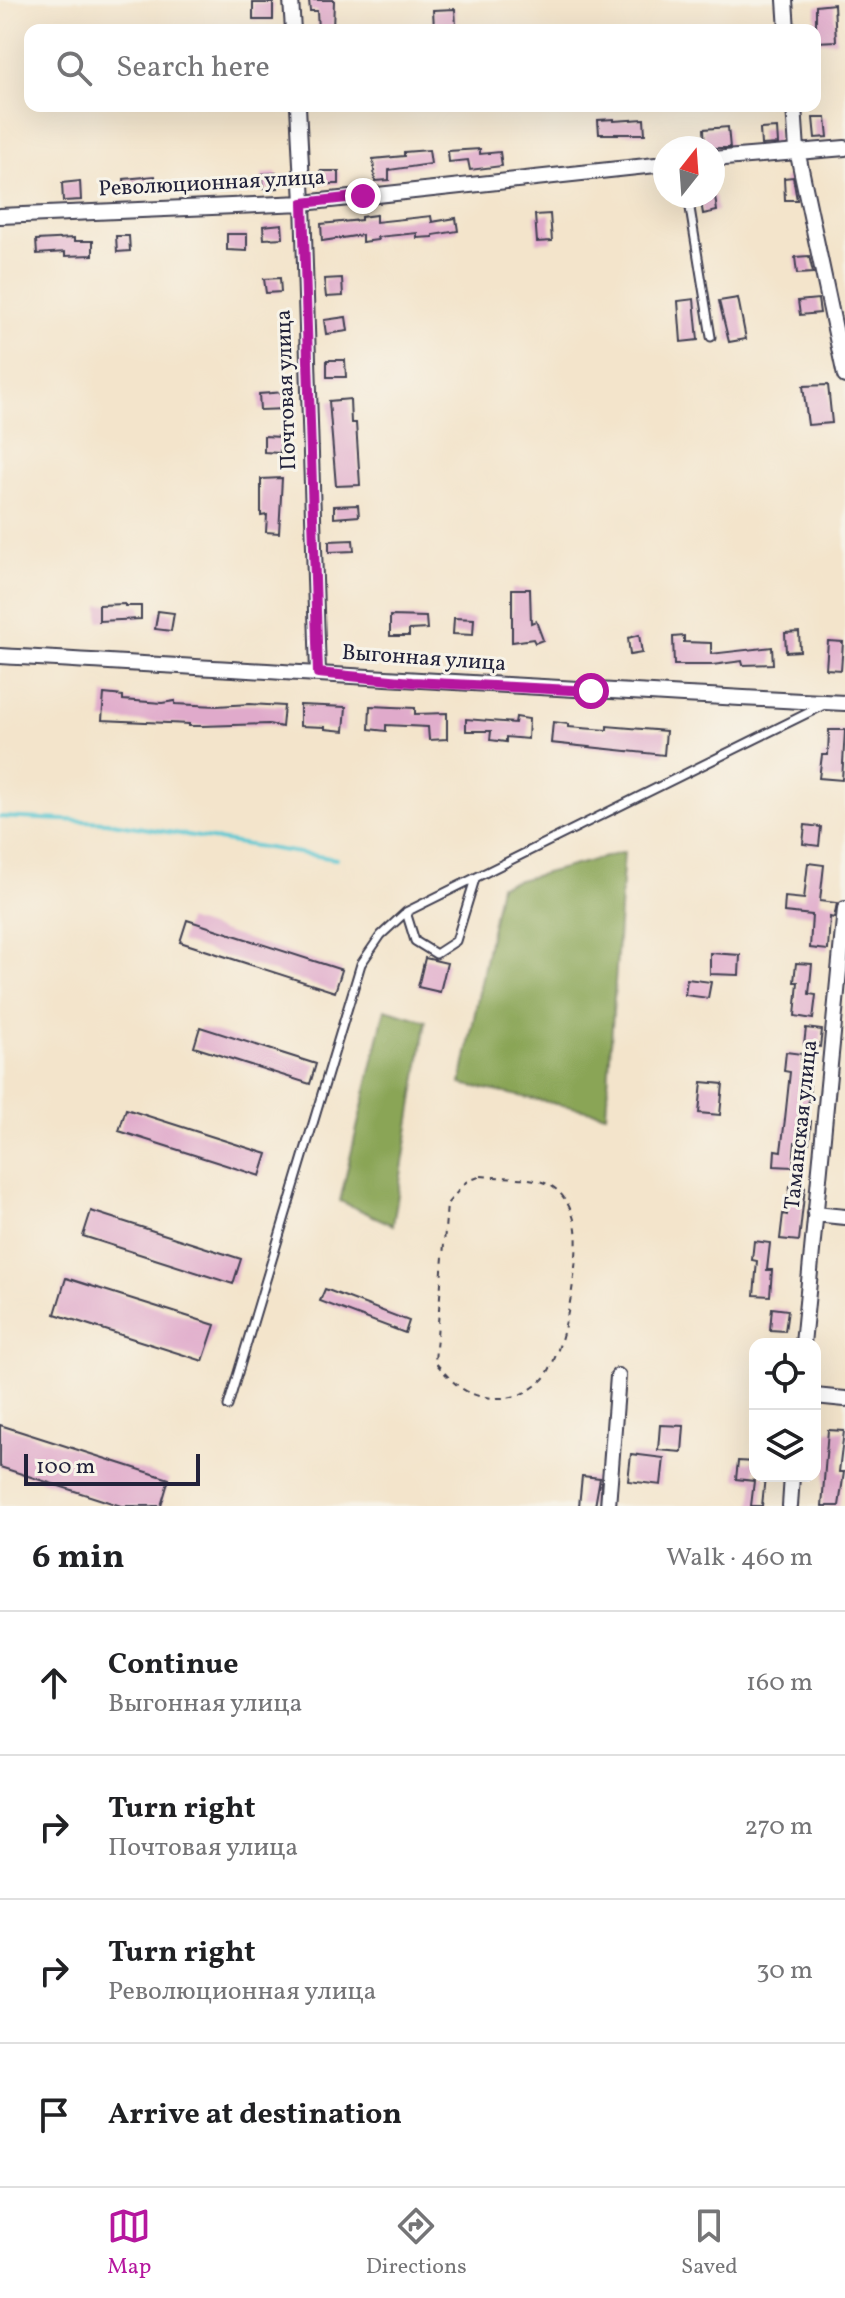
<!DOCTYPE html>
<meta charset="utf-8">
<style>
body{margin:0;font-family:Vollkorn,serif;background:#f6f6f6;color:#202124}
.controls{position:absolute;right:24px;bottom:24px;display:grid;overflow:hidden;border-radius:16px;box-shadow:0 8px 32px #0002}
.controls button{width:72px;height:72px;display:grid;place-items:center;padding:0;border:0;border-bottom:2px solid #e0e0e0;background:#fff;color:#202124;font:40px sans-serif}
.compass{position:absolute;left:653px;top:136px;width:72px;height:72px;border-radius:50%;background:#fff;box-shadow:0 8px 32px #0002;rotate:17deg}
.scale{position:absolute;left:24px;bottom:20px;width:176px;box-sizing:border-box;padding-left:8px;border:4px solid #22223b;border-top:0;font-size:22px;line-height:28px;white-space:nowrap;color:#22223b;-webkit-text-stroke:6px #f7f3e8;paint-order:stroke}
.stop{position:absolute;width:24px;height:24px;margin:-18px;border:6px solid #b5179e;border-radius:50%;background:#fff}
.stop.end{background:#b5179e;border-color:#fff;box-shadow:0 2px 8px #0008}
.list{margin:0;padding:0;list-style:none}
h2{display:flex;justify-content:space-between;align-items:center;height:104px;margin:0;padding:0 32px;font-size:34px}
h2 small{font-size:26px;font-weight:400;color:#757577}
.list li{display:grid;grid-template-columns:52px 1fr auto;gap:24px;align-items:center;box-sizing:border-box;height:144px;padding:0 32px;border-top:2px solid #e0e0e0}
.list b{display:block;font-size:30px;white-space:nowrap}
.list p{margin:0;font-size:26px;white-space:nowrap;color:#757577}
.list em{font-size:26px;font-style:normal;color:#757577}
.icon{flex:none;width:44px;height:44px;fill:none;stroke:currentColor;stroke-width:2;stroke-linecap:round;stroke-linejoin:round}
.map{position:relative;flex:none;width:845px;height:1506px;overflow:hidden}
.search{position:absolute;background:#fff;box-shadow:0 8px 32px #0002;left:24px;right:24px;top:24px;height:88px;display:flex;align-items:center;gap:20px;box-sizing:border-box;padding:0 28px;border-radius:16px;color:#757577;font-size:30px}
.sheet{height:680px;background:#fff}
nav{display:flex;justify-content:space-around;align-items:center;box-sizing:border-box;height:112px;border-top:2px solid #e0e0e0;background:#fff;font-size:22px;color:#757577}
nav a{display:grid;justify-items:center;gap:4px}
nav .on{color:#b5179e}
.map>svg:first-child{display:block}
</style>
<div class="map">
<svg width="845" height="1506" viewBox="0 0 845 1506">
<rect width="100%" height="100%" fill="#f7f3e8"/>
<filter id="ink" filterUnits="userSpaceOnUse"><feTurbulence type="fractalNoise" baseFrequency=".0125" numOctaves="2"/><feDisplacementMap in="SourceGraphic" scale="16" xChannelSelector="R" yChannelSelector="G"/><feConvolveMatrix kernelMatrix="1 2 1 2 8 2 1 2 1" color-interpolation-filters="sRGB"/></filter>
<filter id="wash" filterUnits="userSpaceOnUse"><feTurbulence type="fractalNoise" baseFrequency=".006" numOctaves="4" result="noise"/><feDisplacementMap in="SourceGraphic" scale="32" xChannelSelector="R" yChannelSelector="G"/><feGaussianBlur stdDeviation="1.8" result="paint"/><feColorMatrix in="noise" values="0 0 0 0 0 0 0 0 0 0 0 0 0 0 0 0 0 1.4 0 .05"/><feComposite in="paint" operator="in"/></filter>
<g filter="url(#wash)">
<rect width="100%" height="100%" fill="#f3e4cb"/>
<path fill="#8aa557" stroke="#566449" stroke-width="2" d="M 624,852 L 606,1114 L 461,1084 L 500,885 Z
M 385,1009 L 426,1021 L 393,1225 L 340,1201 Z"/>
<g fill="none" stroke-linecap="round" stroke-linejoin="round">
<path stroke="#5bc7d2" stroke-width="4" d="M 0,817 L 106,822 L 336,859"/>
</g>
<g id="blocks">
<path fill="#e0aacb" d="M 309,0 L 334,0 L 333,30 L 318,30 L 317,11 L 310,11 Z
M 253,3 L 273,3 L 273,20 L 253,20 Z
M 834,4 L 836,41 L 816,42 L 816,6 Z
M 455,9 L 456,26 L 434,28 L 433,10 Z
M 813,118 L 826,118 L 828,137 L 815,138 Z
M 614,119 L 614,121 L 644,119 L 645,134 L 599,134 L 598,120 Z
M 728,127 L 730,148 L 705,148 L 704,129 Z
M 777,128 L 778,144 L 761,145 L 760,129 Z
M 480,149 L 480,154 L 500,152 L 502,166 L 470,170 L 468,160 L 449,162 L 448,151 Z
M 429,150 L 431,164 L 389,170 L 389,180 L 375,181 L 373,159 L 404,156 L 404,152 Z
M 320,171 L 339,171 L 339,184 L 320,184 Z
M 277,173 L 278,188 L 263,189 L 262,174 Z
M 155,176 L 156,191 L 125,193 L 124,179 Z
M 793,177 L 797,200 L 785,200 L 784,178 Z
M 80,181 L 81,200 L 63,201 L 62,183 Z
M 700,196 L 715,196 L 717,211 L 703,214 Z
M 550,214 L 552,241 L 537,242 L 535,215 Z
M 376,215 L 376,222 L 431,216 L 432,222 L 456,218 L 458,231 L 433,235 L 433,237 L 417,238 L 417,233 L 377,237 L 378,240 L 362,242 L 362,235 L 322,241 L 321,224 L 361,220 L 361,217 Z
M 282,224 L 283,238 L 264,239 L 263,226 Z
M 227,234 L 247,234 L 247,251 L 227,250 Z
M 116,236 L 129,236 L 130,251 L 117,252 Z
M 74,238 L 74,241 L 93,241 L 93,255 L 65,256 L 65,252 L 37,254 L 36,240 Z
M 809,256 L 813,273 L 797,274 L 795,257 Z
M 280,278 L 281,292 L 266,293 L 264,279 Z
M 342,278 L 343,296 L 326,297 L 324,279 Z
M 738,298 L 746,339 L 729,342 L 719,301 Z
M 694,299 L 698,340 L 681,342 L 678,301 Z
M 818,299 L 820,313 L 800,315 L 798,301 Z
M 346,317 L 348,331 L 326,334 L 324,320 Z
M 327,360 L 345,360 L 346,377 L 327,377 Z
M 828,385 L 832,423 L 808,425 L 803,386 Z
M 285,392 L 286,409 L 260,410 L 259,394 Z
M 350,399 L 351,423 L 356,423 L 360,485 L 336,486 L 329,401 Z
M 264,436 L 281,437 L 280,453 L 264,452 Z
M 282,478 L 279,533 L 266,532 L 267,515 L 261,516 L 261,479 Z
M 358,505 L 359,516 L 334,518 L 334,506 Z
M 353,540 L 354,551 L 329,552 L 329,541 Z
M 512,589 L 530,589 L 531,623 L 536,621 L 543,640 L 535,643 L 533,639 L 512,642 Z
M 125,604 L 125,606 L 141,606 L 141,619 L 99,621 L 99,605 Z
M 158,611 L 174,613 L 171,631 L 155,629 Z
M 390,616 L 426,617 L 427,629 L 409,630 L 409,636 L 390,636 Z
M 454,618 L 474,619 L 473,635 L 453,634 Z
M 799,632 L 800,651 L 786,652 L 785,633 Z
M 639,635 L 642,653 L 630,655 L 628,638 Z
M 684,636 L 684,642 L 711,643 L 711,654 L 772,647 L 773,664 L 743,665 L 742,661 L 712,665 L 674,665 L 673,637 Z
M 828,641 L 843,642 L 841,670 L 826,669 Z
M 104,694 L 123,696 L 123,700 L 162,703 L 175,701 L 175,704 L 217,706 L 250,704 L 284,706 L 282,727 L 269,724 L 202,726 L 189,726 L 189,724 L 102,720 Z
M 300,705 L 346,707 L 344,731 L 325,729 L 325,727 L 300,726 Z
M 370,706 L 415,708 L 415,714 L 447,713 L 447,739 L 429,740 L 428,727 L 386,725 L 386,731 L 369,729 Z
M 516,717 L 529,719 L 528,739 L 506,737 L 506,742 L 490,740 L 491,731 L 466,731 L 466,719 L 515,723 Z
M 553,722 L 568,724 L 568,727 L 607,730 L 607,726 L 666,731 L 664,755 L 551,743 Z
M 829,730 L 845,730 L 842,780 L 819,778 L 822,755 L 828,755 Z
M 805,825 L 821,827 L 819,846 L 803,844 Z
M 808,863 L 824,865 L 820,901 L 837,903 L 834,918 L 830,917 L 828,950 L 810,948 L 812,915 L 784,912 L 785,897 L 804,899 Z
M 187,920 L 342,970 L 335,992 L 180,942 Z
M 710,953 L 740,955 L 739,975 L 710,974 Z
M 425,958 L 447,963 L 440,992 L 418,987 Z
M 796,963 L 812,964 L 809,994 L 816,995 L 813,1019 L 795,1016 L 798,982 L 794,982 Z
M 687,979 L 711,982 L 708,998 L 685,995 Z
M 200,1027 L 316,1064 L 310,1084 L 194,1047 Z
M 806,1028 L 822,1030 L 820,1047 L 804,1045 Z
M 786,1052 L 802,1054 L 799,1084 L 810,1085 L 807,1121 L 811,1121 L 809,1143 L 795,1142 L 793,1167 L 774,1166 L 775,1150 L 781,1151 L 785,1119 L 790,1072 L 784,1071 Z
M 702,1082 L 723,1084 L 720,1115 L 699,1113 Z
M 126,1109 L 267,1154 L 260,1176 L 119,1131 Z
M 790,1186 L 805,1187 L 799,1241 L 780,1239 L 783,1214 L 787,1215 Z
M 91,1211 L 241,1259 L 233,1284 L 83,1236 Z
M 754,1241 L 770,1243 L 767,1270 L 772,1270 L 770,1296 L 754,1295 L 757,1261 L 752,1260 Z
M 66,1278 L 215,1325 L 203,1361 L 55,1314 Z
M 325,1289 L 409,1321 L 405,1333 L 320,1301 Z
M 772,1308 L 788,1310 L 785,1331 L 770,1330 Z
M 0,1425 L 169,1479 L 161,1506 L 121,1506 L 0,1467 Z
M 660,1425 L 684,1426 L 682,1452 L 658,1450 Z
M 828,1430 L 844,1431 L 839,1472 L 844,1472 L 839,1506 L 822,1506 Z
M 631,1454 L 664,1458 L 661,1485 L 628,1481 Z
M 738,1461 L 755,1462 L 755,1476 L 765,1476 L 762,1506 L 751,1506 L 754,1481 L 736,1479 Z
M 582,1476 L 600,1478 L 595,1506 L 579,1506 Z"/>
</g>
</g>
<g filter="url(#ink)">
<use href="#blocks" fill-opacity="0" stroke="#413f51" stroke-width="2"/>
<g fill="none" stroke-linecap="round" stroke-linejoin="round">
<defs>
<path id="service" d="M 688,196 L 711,337
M 406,912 L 415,941 L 436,954 L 456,941 L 475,879
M 228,1406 L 361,964 L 381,935 L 406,912 L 824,705"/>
<path id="minor" d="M 291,0 L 293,30
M 785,0 L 787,30
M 298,106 L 303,203 L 318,673
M 794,106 L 797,150 L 845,376
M 713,159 L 845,148
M 0,216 L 303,203 L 665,164
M 0,656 C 282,671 563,690 845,703
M 815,1214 L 845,1217
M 803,1344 L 845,909
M 815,1396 L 845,1399
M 608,1506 L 618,1376
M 790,1506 L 792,1476"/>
</defs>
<use href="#service" stroke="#413f51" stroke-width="11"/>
<use href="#minor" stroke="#413f51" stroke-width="18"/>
<path stroke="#413f51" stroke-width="2" stroke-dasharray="6 6" stroke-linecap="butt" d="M 481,1176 C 504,1179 541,1174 558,1191 C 568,1201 574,1215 576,1229 C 580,1260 564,1362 540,1382 C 526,1394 513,1399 495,1398 C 465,1397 454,1384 435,1362 L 447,1204 L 466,1182 Z"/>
<use href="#service" stroke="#fff" stroke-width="7"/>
<use href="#minor" stroke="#fff" stroke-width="14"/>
</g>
</g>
<g fill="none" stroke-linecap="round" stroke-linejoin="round" filter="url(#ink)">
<path stroke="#b5179e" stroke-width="10" d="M 363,196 L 303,203 L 318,673 L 412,682 L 591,691"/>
</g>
<g text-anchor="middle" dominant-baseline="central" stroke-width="6" stroke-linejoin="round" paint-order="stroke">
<g font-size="22" fill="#22223b" stroke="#f7f3e8">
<text transform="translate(212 184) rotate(-3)">Революционная улица</text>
<text transform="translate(287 390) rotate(-92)">Почтовая улица</text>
<text transform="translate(424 659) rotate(4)">Выгонная улица</text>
<text transform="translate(802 1125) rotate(-84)">Таманская улица</text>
</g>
</g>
</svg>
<div class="controls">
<button><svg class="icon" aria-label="locate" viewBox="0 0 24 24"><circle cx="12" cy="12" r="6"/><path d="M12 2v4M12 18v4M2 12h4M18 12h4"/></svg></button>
<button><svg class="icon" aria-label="layers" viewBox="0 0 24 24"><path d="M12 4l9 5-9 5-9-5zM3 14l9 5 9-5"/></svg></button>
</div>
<svg class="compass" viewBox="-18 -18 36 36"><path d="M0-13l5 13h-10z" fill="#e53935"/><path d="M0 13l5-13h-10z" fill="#757577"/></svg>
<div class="scale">100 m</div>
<div class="stop" style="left:591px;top:691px"></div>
<div class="stop end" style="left:363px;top:196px"></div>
<div class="search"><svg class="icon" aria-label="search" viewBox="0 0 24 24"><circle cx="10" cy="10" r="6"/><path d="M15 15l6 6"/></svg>Search here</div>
</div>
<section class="sheet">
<h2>6 min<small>Walk · 460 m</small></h2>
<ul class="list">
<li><svg class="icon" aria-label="ahead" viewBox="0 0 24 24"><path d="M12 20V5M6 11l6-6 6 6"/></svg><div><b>Continue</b><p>Выгонная улица</p></div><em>160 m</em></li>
<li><svg class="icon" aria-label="right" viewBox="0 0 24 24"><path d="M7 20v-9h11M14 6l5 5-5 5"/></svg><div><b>Turn right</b><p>Почтовая улица</p></div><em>270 m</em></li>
<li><svg class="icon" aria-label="right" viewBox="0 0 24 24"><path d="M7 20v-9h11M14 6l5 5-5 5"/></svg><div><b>Turn right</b><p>Революционная улица</p></div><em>30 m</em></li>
<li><svg class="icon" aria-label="arrive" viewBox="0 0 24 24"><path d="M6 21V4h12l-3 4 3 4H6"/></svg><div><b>Arrive at destination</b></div></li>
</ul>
</section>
<nav>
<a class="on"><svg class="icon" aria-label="map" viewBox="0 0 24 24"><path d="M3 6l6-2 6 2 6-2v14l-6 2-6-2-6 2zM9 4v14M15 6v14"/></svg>Map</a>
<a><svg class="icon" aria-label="directions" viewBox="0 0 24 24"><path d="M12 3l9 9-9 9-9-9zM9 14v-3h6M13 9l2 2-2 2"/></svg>Directions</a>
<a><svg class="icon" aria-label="saved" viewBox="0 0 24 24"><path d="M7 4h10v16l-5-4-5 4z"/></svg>Saved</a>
</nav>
